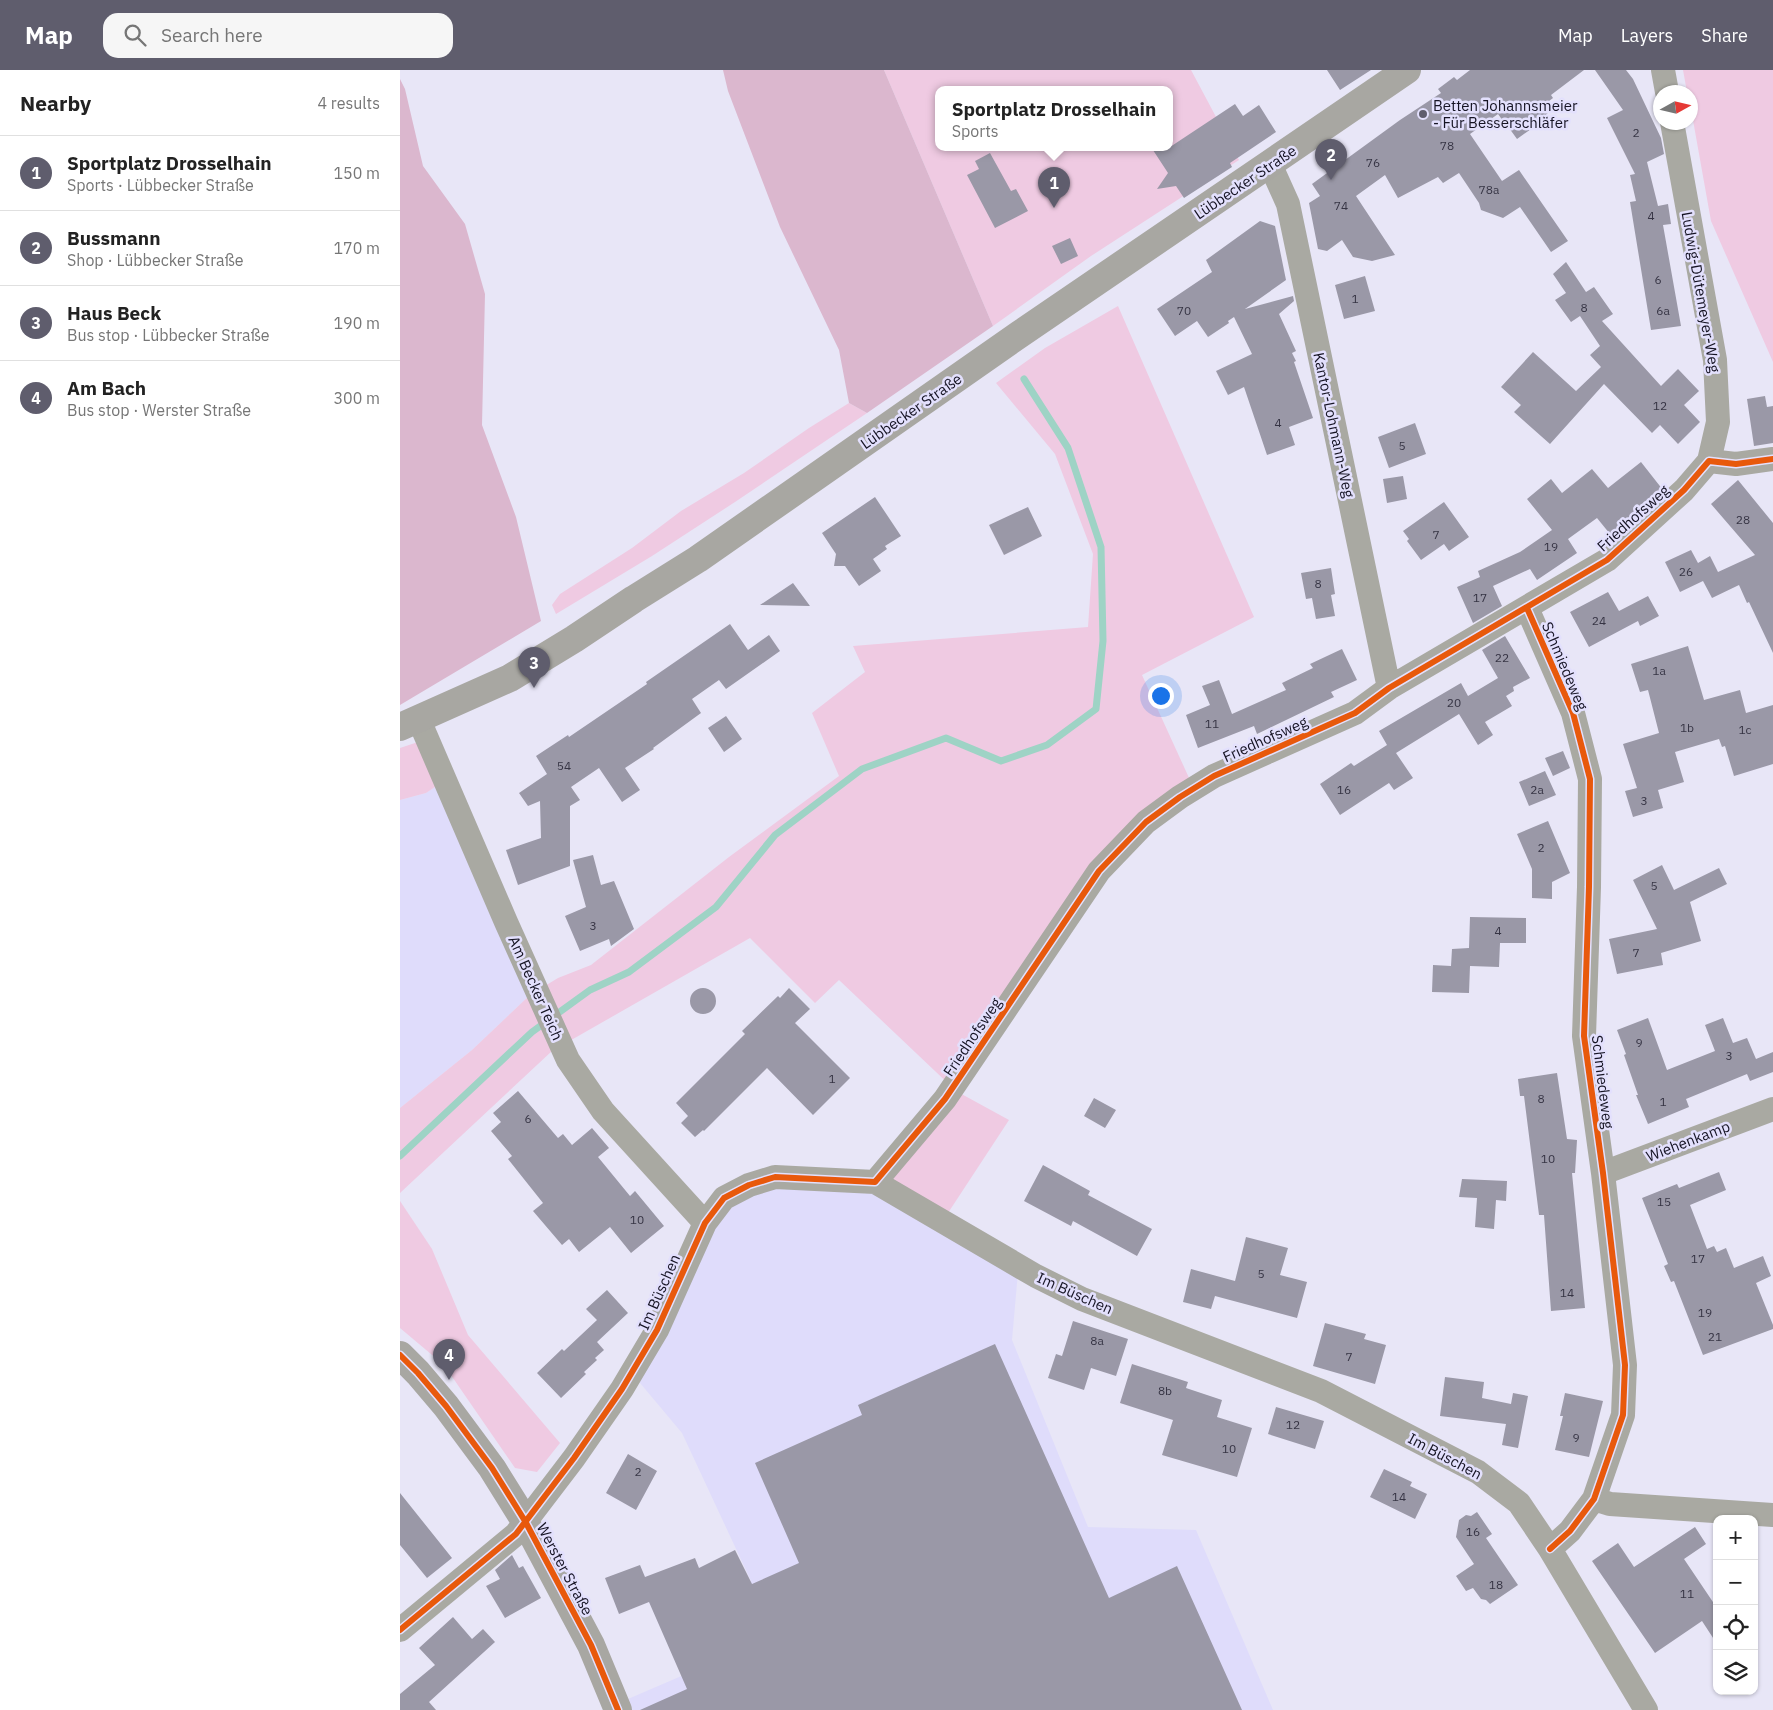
<!DOCTYPE html>
<meta charset="utf-8">
<style>
body{margin:0;font-family:"IBM Plex Sans",sans-serif;background:#f6f6f6;color:#222}
.controls{position:absolute;right:15px;bottom:15px;display:grid;overflow:hidden;border-radius:10px;box-shadow:0 1px 4px #0004}
.controls button{width:45px;height:45px;display:grid;place-items:center;padding:0;border:0;border-bottom:1px solid #e0e0e0;background:#fff;color:#222;font:25px sans-serif}
.compass{position:absolute;left:1253px;top:15px;width:45px;height:45px;border-radius:50%;background:#fff;box-shadow:0 1px 4px #0004;rotate:82deg}
.you{position:absolute;left:760px;top:625px;width:18px;height:18px;margin:-12px;border:4px solid #fff;border-radius:50%;background:#1a73e8;box-shadow:0 0 0 8px #1a73e833}
.badge{display:grid;place-items:center;width:32px;height:32px;border-radius:50%;background:#5f5d6d;color:#fff;font-size:16px;font-weight:700}
.pin{position:absolute;translate:-50% -41px;filter:drop-shadow(0 1px 2px #0008)}
.pin::after{content:'';position:absolute;top:26px;width:18px;height:15px;background:inherit;clip-path:polygon(0 0,100% 0,50% 100%)}
.popup{position:absolute;left:535px;top:16px;width:238px;height:65px;box-sizing:border-box;display:grid;place-content:center;border-radius:10px;background:#fff;filter:drop-shadow(0 1px 4px #0005);font-size:16px;white-space:nowrap;color:#767676}
.popup b{font-size:19px;color:#222}
.popup::after{content:'';position:absolute;left:50%;top:100%;margin-left:-10px;border:10px solid transparent;border-top-color:#fff}
.list{margin:0;padding:0;list-style:none}
h2{display:flex;justify-content:space-between;align-items:center;height:65px;margin:0;padding:0 20px;font-size:21px}
h2 small{font-size:16px;font-weight:400;color:#767676}
.list li{display:grid;grid-template-columns:32px 1fr auto;gap:15px;align-items:center;box-sizing:border-box;height:75px;padding:0 20px;border-top:1px solid #e0e0e0}
.list b{display:block;font-size:19px;white-space:nowrap}
.list p{margin:0;font-size:16px;white-space:nowrap;color:#767676}
.list em{font-size:16px;font-style:normal;color:#767676}
.icon{flex:none;width:28px;height:28px;fill:none;stroke:currentColor;stroke-width:2;stroke-linecap:round;stroke-linejoin:round}
.map{position:relative;flex:none;width:1373px;height:1640px;overflow:hidden}
header{display:flex;align-items:center;gap:30px;box-sizing:border-box;height:70px;padding:0 25px;background:#5f5d6d;color:#fff}
header strong{font-size:24px}
nav{display:flex;gap:28px;margin-inline-start:auto;font-size:18px}
.search{width:350px;height:45px;background:#f6f6f6;display:flex;align-items:center;gap:12px;box-sizing:border-box;padding:0 18px;border-radius:15px;color:#767676;font-size:19px}
main{display:flex}
aside{flex:1;background:#fff}
.map>svg:first-child{display:block}
</style>
<header>
<strong>Map</strong>
<div class="search"><svg class="icon" aria-label="search" viewBox="0 0 24 24"><circle cx="10" cy="10" r="6"/><path d="M15 15l6 6"/></svg>Search here</div>
<nav><a>Map</a><a>Layers</a><a>Share</a></nav>
</header>
<main>
<aside>
<h2>Nearby<small>4 results</small></h2>
<ul class="list">
<li><span class="badge">1</span><div><b>Sportplatz Drosselhain</b><p>Sports · Lübbecker Straße</p></div><em>150 m</em></li>
<li><span class="badge">2</span><div><b>Bussmann</b><p>Shop · Lübbecker Straße</p></div><em>170 m</em></li>
<li><span class="badge">3</span><div><b>Haus Beck</b><p>Bus stop · Lübbecker Straße</p></div><em>190 m</em></li>
<li><span class="badge">4</span><div><b>Am Bach</b><p>Bus stop · Werster Straße</p></div><em>300 m</em></li>
</ul>
</aside>
<div class="map">
<svg width="1373" height="1640" viewBox="0 0 1373 1640">
<rect width="100%" height="100%" fill="#e8e6f7"/>
<path fill="#dfdcfb" d="M 38,715 L 130,925 L 72,980 L 0,1038 L 0,730 L 26,723 Z
M 480,1110 L 618,1202 L 612,1270 L 688,1457 L 796,1460 L 873,1640 L 216,1640 L 214,1635 L 314,1592 L 286,1534 L 351,1511 L 282,1363 L 230,1301 L 318,1123 Z"/>
<path fill="#efcae2" fill-rule="evenodd" d="M 484,0 L 791,0 L 839,90 L 691,186 L 593,256 ZM 539,19 L 769,19 L 769,77 L 539,77 Z
M 1283,0 L 1373,0 L 1373,292 L 1311,151 L 1291,39 L 1290,22 L 1287,22 Z
M 718,236 L 854,547 L 742,605 L 790,710 L 765,726 L 556,1021 L 609,1050 L 546,1146 L 480,1110 L 555,1020 L 439,910 L 415,933 L 350,868 L 152,981 L 0,1123 L 0,1038 L 72,980 L 130,925 L 158,908 L 191,895 L 329,787 L 439,706 L 412,643 L 465,602 L 453,576 L 688,557 L 693,484 L 655,384 L 596,313 L 645,278 Z
M 449,333 L 467,343 L 335,432 L 252,486 L 156,544 L 152,535 L 160,524 L 232,478 L 281,441 L 344,403 L 409,358 Z
M 18,672 L 38,715 L 26,723 L 0,730 L 0,678 Z
M 0,1131 L 32,1179 L 68,1265 L 160,1373 L 137,1402 L 115,1398 L 44,1295 L 0,1258 Z"/>
<path fill="#dbb7ce" d="M 323,0 L 484,0 L 593,256 L 467,343 L 449,333 L 439,280 L 380,157 L 328,21 Z
M 0,9 L 5,19 L 23,96 L 65,154 L 85,224 L 82,355 L 116,447 L 141,551 L 0,635 Z"/>
<g fill="none" stroke-linecap="round" stroke-linejoin="round">
<path stroke="#9ed3c5" stroke-width="7" d="M 0,1086 L 132,962 L 190,920 L 229,902 L 316,837 L 375,765 L 462,699 L 546,668 L 601,691 L 647,675 L 696,639 L 703,571 L 701,477 L 668,378 L 624,309"/>
</g>
<path fill="#9a98a7" d="M 927,0 L 971,0 L 940,20 Z
M 1070,0 L 1184,0 L 1151,25 L 1153,28 L 1145,34 L 1150,42 L 1146,44 L 1148,47 L 1117,69 L 1104,51 L 1103,51 L 1098,44 L 1070,64 L 1102,111 L 1119,100 L 1168,171 L 1151,182 L 1120,137 L 1103,148 L 1081,140 L 1079,133 L 1059,103 L 1043,113 L 1038,107 L 998,128 L 985,105 L 956,126 L 995,185 L 972,191 L 953,187 L 942,170 L 927,181 L 918,179 L 909,133 L 920,126 L 912,114 L 1000,50 L 1041,23 L 1038,19 L 1054,7 L 1057,10 Z
M 1195,0 L 1226,0 L 1233,9 L 1261,68 L 1264,84 L 1247,92 L 1258,136 L 1268,134 L 1271,154 L 1263,155 L 1281,256 L 1251,260 L 1230,132 L 1236,131 L 1230,105 L 1235,104 L 1207,48 L 1223,40 Z
M 835,34 L 843,46 L 859,35 L 876,62 L 830,93 L 832,97 L 784,128 L 776,116 L 757,119 L 768,103 L 751,77 L 770,77 Z
M 590,83 L 611,121 L 616,119 L 628,141 L 595,158 L 567,105 L 579,99 L 575,91 Z
M 860,151 L 875,156 L 886,210 L 845,239 L 893,226 L 894,231 L 879,244 L 896,281 L 892,283 L 896,291 L 894,292 L 913,348 L 889,357 L 895,375 L 867,385 L 844,317 L 828,325 L 816,301 L 852,284 L 834,247 L 828,251 L 829,253 L 808,267 L 797,251 L 775,266 L 757,239 L 812,202 L 806,190 Z
M 670,168 L 678,186 L 661,194 L 652,176 Z
M 1166,192 L 1186,222 L 1194,217 L 1213,244 L 1202,251 L 1261,316 L 1278,299 L 1299,321 L 1284,335 L 1300,352 L 1278,374 L 1260,355 L 1252,363 L 1204,314 L 1150,374 L 1114,342 L 1121,335 L 1101,317 L 1133,282 L 1176,321 L 1201,297 L 1190,285 L 1200,276 L 1180,246 L 1171,252 L 1155,230 L 1166,223 L 1153,204 Z
M 965,206 L 975,241 L 944,249 L 935,215 Z
M 1365,326 L 1367,337 L 1373,336 L 1373,373 L 1354,376 L 1347,329 Z
M 1015,353 L 1026,384 L 989,398 L 978,367 Z
M 1241,392 L 1263,420 L 1210,464 L 1197,448 L 1168,469 L 1177,483 L 1137,510 L 1130,499 L 1093,516 L 1102,536 L 1073,553 L 1057,517 L 1080,507 L 1078,501 L 1120,482 L 1152,460 L 1127,429 L 1151,409 L 1162,423 L 1192,399 L 1208,418 Z
M 1003,406 L 1007,429 L 987,433 L 983,409 Z
M 1338,410 L 1373,453 L 1373,583 L 1349,532 L 1347,533 L 1339,515 L 1312,528 L 1303,511 L 1280,522 L 1265,492 L 1291,480 L 1298,493 L 1310,486 L 1318,502 L 1355,485 L 1311,434 Z
M 475,427 L 501,466 L 485,476 L 487,479 L 473,489 L 481,501 L 459,516 L 445,496 L 434,496 L 436,484 L 422,463 Z
M 1044,432 L 1069,467 L 1049,481 L 1044,474 L 1021,490 L 1007,471 L 1009,469 L 1003,461 Z
M 628,437 L 642,466 L 604,485 L 589,455 Z
M 931,498 L 935,524 L 931,525 L 935,546 L 916,549 L 912,528 L 906,529 L 901,503 Z
M 393,513 L 410,536 L 360,535 Z
M 1208,522 L 1219,541 L 1248,526 L 1259,546 L 1240,556 L 1238,551 L 1189,577 L 1170,542 Z
M 330,554 L 348,580 L 369,565 L 380,581 L 326,619 L 319,610 L 292,629 L 301,643 L 253,678 L 254,679 L 225,698 L 240,720 L 222,732 L 199,698 L 171,717 L 180,730 L 170,736 L 170,796 L 118,815 L 106,780 L 141,768 L 140,731 L 128,736 L 119,723 L 147,704 L 136,686 L 168,665 L 169,667 L 247,614 L 246,612 Z
M 1105,566 L 1130,608 L 1113,617 L 1114,621 L 1106,626 L 1112,636 L 1085,652 L 1093,665 L 1078,675 L 1059,644 L 996,683 L 1013,708 L 994,720 L 989,713 L 940,745 L 920,714 L 951,693 L 954,696 L 987,675 L 979,661 L 1061,613 L 1068,626 L 1098,608 L 1082,580 Z
M 1288,576 L 1304,630 L 1340,620 L 1346,643 L 1373,635 L 1373,694 L 1334,706 L 1325,676 L 1322,677 L 1319,669 L 1275,682 L 1284,712 L 1258,720 L 1263,738 L 1233,747 L 1225,721 L 1237,718 L 1223,674 L 1259,663 L 1248,620 L 1240,622 L 1231,594 Z
M 942,579 L 957,610 L 931,622 L 934,627 L 857,664 L 854,656 L 798,678 L 786,645 L 810,635 L 802,616 L 819,610 L 832,644 L 886,620 L 882,613 L 913,598 L 910,594 Z
M 326,646 L 342,669 L 324,682 L 308,658 Z
M 1163,681 L 1170,698 L 1153,706 L 1145,688 Z
M 1145,701 L 1156,725 L 1129,736 L 1119,712 Z
M 1148,751 L 1170,803 L 1152,812 L 1152,829 L 1132,828 L 1132,799 L 1117,764 Z
M 193,785 L 201,815 L 214,811 L 234,859 L 211,876 L 209,869 L 180,881 L 165,846 L 186,837 L 173,790 Z
M 1262,795 L 1274,820 L 1319,798 L 1327,814 L 1290,832 L 1301,871 L 1261,883 L 1263,895 L 1217,904 L 1209,869 L 1257,859 L 1233,810 Z
M 1070,847 L 1126,848 L 1126,873 L 1100,873 L 1099,897 L 1070,896 L 1069,923 L 1032,922 L 1033,895 L 1051,896 L 1052,879 L 1069,878 Z
M 389,918 L 410,939 L 395,953 L 450,1008 L 413,1045 L 367,998 L 304,1061 L 303,1060 L 295,1067 L 281,1053 L 288,1046 L 276,1033 L 345,964 L 342,961 L 378,926 L 380,928 Z
M290 931a13 13 0 1 1 26 0a13 13 0 1 1-26 0Z
M 1248,948 L 1267,1000 L 1315,981 L 1305,955 L 1323,948 L 1333,973 L 1347,968 L 1356,989 L 1373,982 L 1373,1002 L 1350,1011 L 1347,1004 L 1286,1029 L 1289,1037 L 1248,1054 L 1236,1025 L 1238,1025 L 1224,985 L 1226,984 L 1217,960 Z
M 1157,1003 L 1167,1069 L 1177,1070 L 1175,1103 L 1172,1103 L 1185,1238 L 1151,1241 L 1144,1145 L 1139,1145 L 1124,1026 L 1120,1026 L 1118,1009 Z
M 118,1021 L 158,1068 L 163,1064 L 172,1075 L 192,1058 L 209,1078 L 198,1087 L 230,1126 L 235,1121 L 264,1156 L 231,1183 L 210,1157 L 179,1182 L 169,1169 L 162,1175 L 133,1141 L 143,1133 L 108,1089 L 112,1086 L 91,1061 L 101,1052 L 93,1043 Z
M 694,1028 L 716,1040 L 705,1058 L 684,1046 Z
M 643,1095 L 690,1121 L 688,1125 L 752,1159 L 737,1186 L 673,1151 L 671,1156 L 624,1131 Z
M 1319,1102 L 1326,1120 L 1290,1135 L 1307,1179 L 1314,1176 L 1317,1182 L 1326,1178 L 1334,1198 L 1363,1186 L 1371,1206 L 1356,1213 L 1373,1255 L 1373,1259 L 1303,1285 L 1274,1211 L 1271,1212 L 1264,1196 L 1268,1194 L 1242,1128 L 1277,1114 L 1279,1118 Z
M 1062,1109 L 1107,1111 L 1106,1131 L 1096,1130 L 1094,1159 L 1075,1157 L 1077,1128 L 1059,1127 Z
M 846,1167 L 888,1178 L 880,1205 L 907,1212 L 897,1248 L 815,1226 L 811,1239 L 783,1232 L 791,1199 L 835,1211 Z
M 207,1220 L 228,1243 L 197,1272 L 204,1280 L 195,1288 L 197,1290 L 184,1302 L 186,1304 L 161,1328 L 137,1303 L 162,1279 L 164,1281 L 197,1250 L 186,1239 Z
M 673,1251 L 728,1269 L 716,1306 L 691,1298 L 684,1320 L 648,1308 L 656,1284 L 662,1286 Z
M 925,1253 L 966,1264 L 964,1269 L 986,1275 L 975,1314 L 913,1296 Z
M 595,1274 L 709,1528 L 777,1496 L 842,1640 L 240,1640 L 287,1619 L 249,1532 L 219,1544 L 205,1508 L 240,1495 L 245,1507 L 295,1488 L 299,1498 L 335,1480 L 352,1514 L 399,1493 L 355,1393 L 462,1345 L 458,1335 Z
M 732,1294 L 788,1312 L 786,1318 L 822,1330 L 817,1347 L 852,1358 L 837,1407 L 762,1385 L 773,1350 L 720,1333 Z
M 1045,1307 L 1084,1312 L 1082,1328 L 1111,1334 L 1113,1323 L 1128,1326 L 1118,1378 L 1102,1375 L 1106,1354 L 1040,1346 Z
M 1165,1323 L 1203,1331 L 1189,1387 L 1155,1380 L 1163,1346 L 1160,1346 Z
M 876,1337 L 924,1351 L 915,1379 L 868,1364 Z
M 228,1384 L 257,1401 L 236,1440 L 206,1423 Z
M 984,1399 L 1012,1412 L 1010,1416 L 1027,1424 L 1015,1449 L 970,1427 Z
M 0,1423 L 52,1488 L 27,1508 L 0,1475 Z
M 1077,1442 L 1092,1464 L 1086,1468 L 1118,1515 L 1090,1534 L 1086,1530 L 1081,1529 L 1073,1518 L 1066,1521 L 1056,1506 L 1074,1494 L 1056,1467 L 1059,1450 L 1066,1445 L 1071,1446 Z
M 1295,1457 L 1306,1474 L 1284,1489 L 1317,1538 L 1317,1574 L 1302,1551 L 1255,1583 L 1192,1491 L 1218,1473 L 1234,1497 Z
M 112,1485 L 119,1498 L 123,1496 L 141,1528 L 105,1548 L 86,1516 L 100,1509 L 95,1500 Z
M 53,1547 L 72,1569 L 83,1559 L 95,1572 L 29,1632 L 36,1640 L 0,1640 L 0,1624 L 35,1595 L 19,1578 Z"/>
<g fill="none" stroke-linecap="round" stroke-linejoin="round">
<path stroke="#a9a9a2" stroke-width="24" d="M 1263,0 L 1267,22
M 1272,52 L 1315,290 L 1318,352 L 1309,391
M 870,94 L 888,134 L 989,618
M 1127,538 L 1173,643 L 1190,709 L 1189,817 L 1184,966 L 1203,1103 L 1225,1295 L 1223,1345 L 1194,1429 L 1170,1461 L 1150,1479
M 19,650 L 106,852 L 168,990 L 203,1041 L 305,1153
M 1203,1103 L 1373,1039
M 475,1112 L 545,1029 L 699,801 L 746,752 L 780,727 L 814,706 L 955,643 L 989,618 L 1207,490 L 1284,420 L 1309,391 L 1336,394 L 1373,389
M 1194,1429 L 1210,1434 L 1373,1445
M 0,1560 L 116,1464 L 174,1388 L 222,1319 L 257,1260 L 305,1153 L 324,1128 L 349,1115 L 375,1107 L 475,1112 L 636,1206 L 682,1229 L 921,1321 L 1078,1402 L 1119,1433 L 1150,1479 L 1246,1640"/>
<path stroke="#a8a7a2" stroke-width="28" d="M 0,657 L 110,608 L 174,569 L 234,529 L 298,489 L 620,264 L 1007,0
M 0,1285 L 18,1303 L 46,1336 L 92,1398 L 125,1451 L 191,1575 L 218,1640"/>
<defs>
<path id="cycleway" d="M 1127,538 L 1173,643 L 1190,709 L 1189,817 L 1184,966 L 1203,1103 L 1225,1295 L 1223,1345 L 1194,1429 L 1170,1461 L 1150,1479
M 0,1285 L 18,1303 L 46,1336 L 92,1398 L 125,1451 L 191,1575 L 218,1640
M 0,1560 L 116,1464 L 174,1388 L 222,1319 L 257,1260 L 305,1153 L 324,1128 L 349,1115 L 375,1107 L 475,1112 L 545,1029 L 699,801 L 746,752 L 780,727 L 814,706 L 955,643 L 989,618 L 1207,490 L 1284,420 L 1309,391 L 1336,394 L 1373,389"/>
</defs>
<use href="#cycleway" stroke="#e3e0fd" stroke-width="9"/>
<use href="#cycleway" stroke="#e8590c" stroke-width="6"/>
</g>
<circle fill="#5f5d6d" stroke="#e3e0fd" stroke-width="2" cx="1023" cy="44" r="5"/>
<g text-anchor="middle" dominant-baseline="central" stroke-width="5" stroke-linejoin="round" paint-order="stroke">
<g font-size="12" fill="#363444">
<text x="1236" y="62">2</text>
<text x="1047" y="75">78</text>
<text x="973" y="92">76</text>
<text x="1089" y="119">78a</text>
<text x="941" y="135">74</text>
<text x="1251" y="145">4</text>
<text x="1258" y="209">6</text>
<text x="955" y="228">1</text>
<text x="1184" y="237">8</text>
<text x="784" y="240">70</text>
<text x="1263" y="240">6a</text>
<text x="1260" y="335">12</text>
<text x="878" y="352">4</text>
<text x="1002" y="375">5</text>
<text x="1343" y="449">28</text>
<text x="1036" y="464">7</text>
<text x="1151" y="476">19</text>
<text x="1286" y="501">26</text>
<text x="918" y="513">8</text>
<text x="1080" y="527">17</text>
<text x="1199" y="550">24</text>
<text x="1102" y="587">22</text>
<text x="1259" y="600">1a</text>
<text x="1054" y="632">20</text>
<text x="812" y="653">11</text>
<text x="1287" y="657">1b</text>
<text x="1345" y="659">1c</text>
<text x="164" y="695">54</text>
<text x="944" y="719">16</text>
<text x="1137" y="719">2a</text>
<text x="1244" y="730">3</text>
<text x="1141" y="777">2</text>
<text x="1254" y="815">5</text>
<text x="193" y="855">3</text>
<text x="1098" y="860">4</text>
<text x="1236" y="882">7</text>
<text x="1239" y="972">9</text>
<text x="1329" y="985">3</text>
<text x="432" y="1008">1</text>
<text x="1141" y="1028">8</text>
<text x="1263" y="1031">1</text>
<text x="128" y="1048">6</text>
<text x="1148" y="1088">10</text>
<text x="1264" y="1131">15</text>
<text x="237" y="1149">10</text>
<text x="1298" y="1188">17</text>
<text x="861" y="1203">5</text>
<text x="1167" y="1222">14</text>
<text x="1305" y="1242">19</text>
<text x="1315" y="1266">21</text>
<text x="697" y="1270">8a</text>
<text x="949" y="1286">7</text>
<text x="765" y="1320">8b</text>
<text x="893" y="1354">12</text>
<text x="1176" y="1367">9</text>
<text x="829" y="1378">10</text>
<text x="238" y="1401">2</text>
<text x="999" y="1426">14</text>
<text x="1073" y="1461">16</text>
<text x="1096" y="1514">18</text>
<text x="1287" y="1523">11</text>
</g>
<g font-size="15" fill="#151323" stroke="#e3e0fd" text-anchor="start">
<text x="1033" y="35">Betten Johannsmeier<tspan x="1033" dy="17">- Für Besserschläfer</tspan></text>
</g>
<g font-size="15" fill="#151323" stroke="#e3e0fd">
<text transform="translate(845 112) rotate(-34)">Lübbecker Straße</text>
<text transform="translate(1301 222) rotate(80)">Ludwig-Dütemeyer-Weg</text>
<text transform="translate(511 341) rotate(-35)">Lübbecker Straße</text>
<text transform="translate(934 355) rotate(78)">Kantor-Lohmann-Weg</text>
<text transform="translate(1233 448) rotate(-42)">Friedhofsweg</text>
<text transform="translate(1165 596) rotate(67)">Schmiedeweg</text>
<text transform="translate(865 669) rotate(-24)">Friedhofsweg</text>
<text transform="translate(136 918) rotate(66)">Am Becker Teich</text>
<text transform="translate(572 967) rotate(-56)">Friedhofsweg</text>
<text transform="translate(1203 1012) rotate(83)">Schmiedeweg</text>
<text transform="translate(1288 1071) rotate(-21)">Wiehenkamp</text>
<text transform="translate(259 1222) rotate(-66)">Im Büschen</text>
<text transform="translate(675 1223) rotate(24)">Im Büschen</text>
<text transform="translate(1045 1386) rotate(28)">Im Büschen</text>
<text transform="translate(165 1499) rotate(62)">Werster Straße</text>
</g>
</g>
</svg>
<div class="controls">
<button>+</button>
<button>−</button>
<button><svg class="icon" aria-label="locate" viewBox="0 0 24 24"><circle cx="12" cy="12" r="6"/><path d="M12 2v4M12 18v4M2 12h4M18 12h4"/></svg></button>
<button><svg class="icon" aria-label="layers" viewBox="0 0 24 24"><path d="M12 4l9 5-9 5-9-5zM3 14l9 5 9-5"/></svg></button>
</div>
<svg class="compass" viewBox="-18 -18 36 36"><path d="M0-13l5 13h-10z" fill="#e53935"/><path d="M0 13l5-13h-10z" fill="#767676"/></svg>
<div class="you"></div>
<div class="pin badge" style="left:654px;top:138px">1</div>
<div class="popup"><b>Sportplatz Drosselhain</b>Sports</div>
<div class="pin badge" style="left:931px;top:110px">2</div>
<div class="pin badge" style="left:134px;top:618px">3</div>
<div class="pin badge" style="left:49px;top:1310px">4</div>
</div>
</main>
